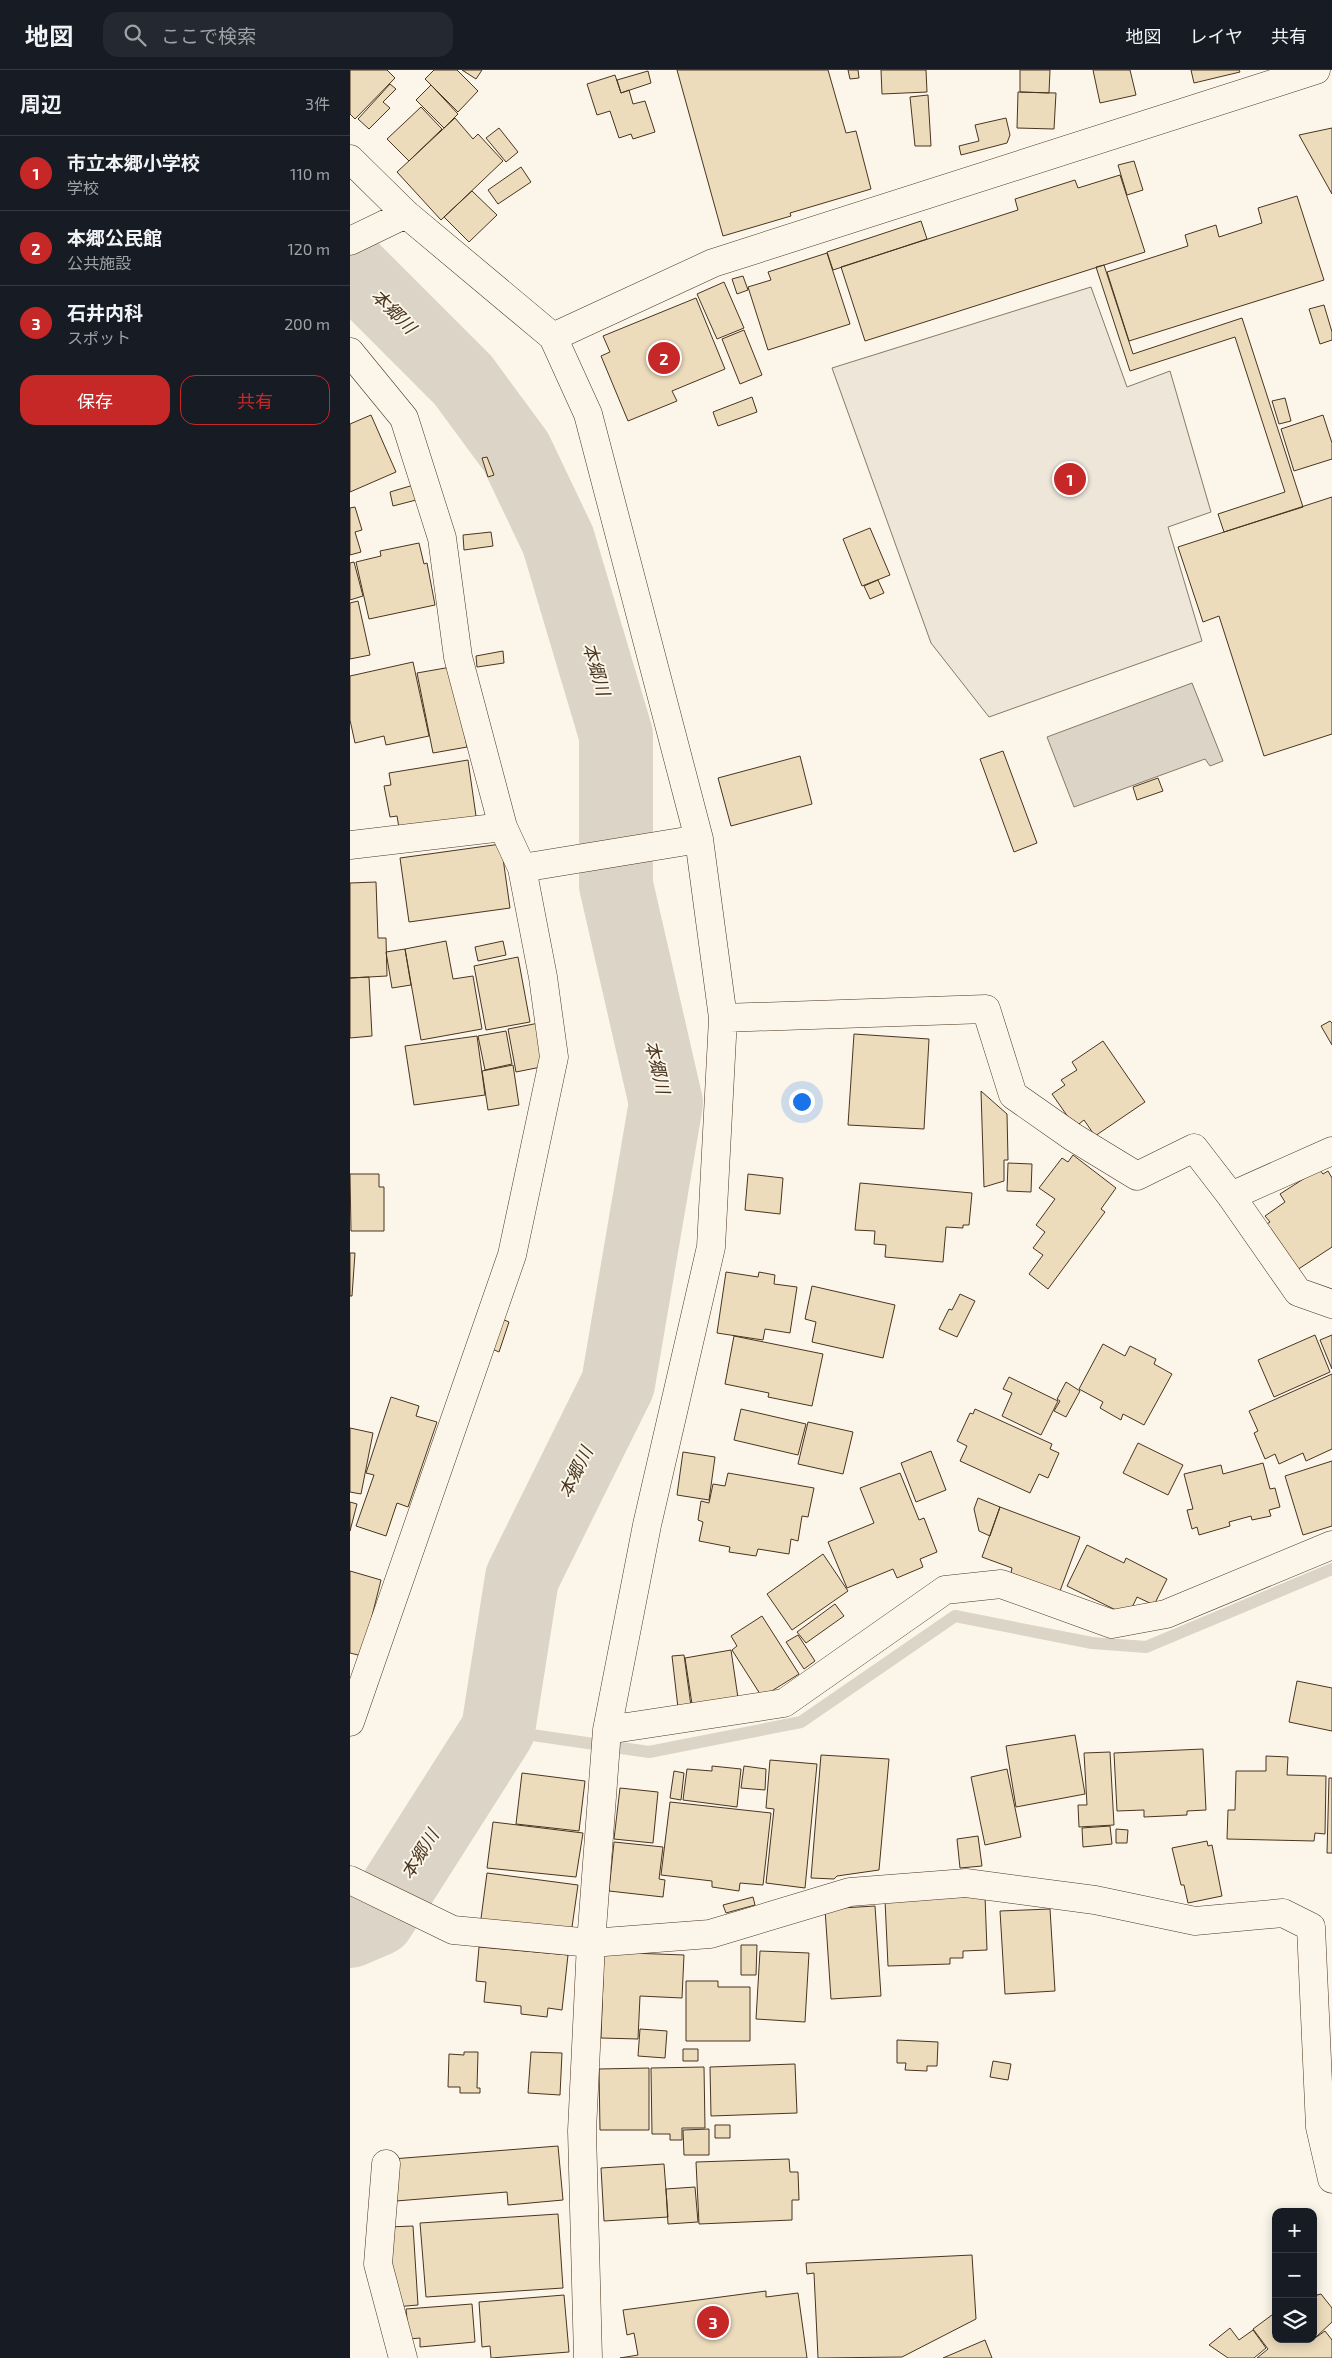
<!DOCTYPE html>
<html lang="ja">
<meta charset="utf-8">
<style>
body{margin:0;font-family:"Exo 2","Noto Sans JP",sans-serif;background:#242831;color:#f1f3f6}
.controls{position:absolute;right:15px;bottom:15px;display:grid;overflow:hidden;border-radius:10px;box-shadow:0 2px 12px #0003}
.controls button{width:45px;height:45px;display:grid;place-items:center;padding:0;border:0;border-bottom:1px solid #363941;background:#171b24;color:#f1f3f6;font:25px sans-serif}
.you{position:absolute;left:451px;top:1031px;width:18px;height:18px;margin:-12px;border:4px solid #fff;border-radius:50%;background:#1a73e8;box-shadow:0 0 0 8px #1a73e833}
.badge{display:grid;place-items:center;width:32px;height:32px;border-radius:50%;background:#c62828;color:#fff;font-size:16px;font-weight:700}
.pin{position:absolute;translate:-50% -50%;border:2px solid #fff;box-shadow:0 1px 5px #0006}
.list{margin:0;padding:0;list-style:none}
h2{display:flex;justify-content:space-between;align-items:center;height:65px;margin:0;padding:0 20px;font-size:21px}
h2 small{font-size:16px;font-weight:400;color:#9ea1a6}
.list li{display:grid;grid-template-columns:32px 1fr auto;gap:15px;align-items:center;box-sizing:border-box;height:75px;padding:0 20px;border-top:1px solid #363941}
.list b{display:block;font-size:19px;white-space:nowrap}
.list p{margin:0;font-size:16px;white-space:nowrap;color:#9ea1a6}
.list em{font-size:16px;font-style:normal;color:#9ea1a6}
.actions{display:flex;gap:10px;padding:15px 20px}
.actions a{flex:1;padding:11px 0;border:1px solid #c62828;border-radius:15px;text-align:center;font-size:18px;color:#c62828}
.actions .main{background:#c62828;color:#fff}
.icon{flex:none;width:28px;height:28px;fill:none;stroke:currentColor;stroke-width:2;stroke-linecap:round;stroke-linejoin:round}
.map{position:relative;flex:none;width:982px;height:2288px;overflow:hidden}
header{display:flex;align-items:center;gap:30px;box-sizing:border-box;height:70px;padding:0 25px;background:#171b24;border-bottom:1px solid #363941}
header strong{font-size:24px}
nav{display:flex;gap:28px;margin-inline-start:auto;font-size:18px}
.search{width:350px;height:45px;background:#242831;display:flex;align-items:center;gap:12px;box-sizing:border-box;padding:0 18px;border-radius:15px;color:#9ea1a6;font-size:19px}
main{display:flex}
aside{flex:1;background:#171b24}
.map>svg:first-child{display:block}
</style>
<header>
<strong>地図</strong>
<div class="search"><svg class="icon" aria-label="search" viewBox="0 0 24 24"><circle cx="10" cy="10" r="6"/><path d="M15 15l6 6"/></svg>ここで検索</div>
<nav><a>地図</a><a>レイヤ</a><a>共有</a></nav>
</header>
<main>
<aside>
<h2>周辺<small>3件</small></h2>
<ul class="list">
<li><span class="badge">1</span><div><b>市立本郷小学校</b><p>学校</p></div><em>110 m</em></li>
<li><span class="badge">2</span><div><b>本郷公民館</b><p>公共施設</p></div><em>120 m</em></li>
<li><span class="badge">3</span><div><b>石井内科</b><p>スポット</p></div><em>200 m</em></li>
</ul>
<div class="actions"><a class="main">保存</a><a>共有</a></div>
</aside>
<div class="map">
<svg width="982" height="2288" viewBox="0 0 982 2288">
<rect width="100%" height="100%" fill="#fbf6e9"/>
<path fill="#ede6d9" stroke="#887966" d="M 741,217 L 777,317 L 820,301 L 861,442 L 818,457 L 852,571 L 639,647 L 581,573 L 482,298 Z"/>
<path fill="#dcd4c6" stroke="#887966" d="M 842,613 L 873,691 L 860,696 L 855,689 L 724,737 L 697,667 Z"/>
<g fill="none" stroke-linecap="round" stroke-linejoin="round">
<path stroke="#dcd4c6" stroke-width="12" d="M 148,1660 L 299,1682 L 451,1652 L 605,1546 L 742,1573 L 796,1577 L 982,1499"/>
<path stroke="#dcd4c6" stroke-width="74" d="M 0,197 L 113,310 L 166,382 L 208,470 L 266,665 L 266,815 L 316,1033 L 268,1314 L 172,1508 L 148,1660 L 28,1849 L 0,1861"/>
</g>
<path fill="#ecdcbc" stroke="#4a3520" d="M 0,0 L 37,0 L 45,8 L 5,49 L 0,44 Z
M 84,0 L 107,0 L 128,21 L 108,42 L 75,9 Z
M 112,0 L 132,0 L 126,9 Z
M 327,0 L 478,0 L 496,63 L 506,61 L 521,119 L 440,143 L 441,146 L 373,166 Z
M 498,0 L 508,0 L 509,8 L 500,9 Z
M 531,0 L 576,0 L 577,22 L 532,24 Z
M 670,0 L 700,0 L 699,23 L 670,22 Z
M 743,0 L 780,0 L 786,25 L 750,33 Z
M 841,0 L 889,0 L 890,2 L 844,13 Z
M 298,1 L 301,13 L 271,23 L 267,10 Z
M 265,5 L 271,23 L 279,20 L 283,34 L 295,31 L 305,62 L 283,69 L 281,64 L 269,68 L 260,41 L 247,45 L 237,14 Z
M 40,14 L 46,19 L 33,32 L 40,38 L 19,59 L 8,49 Z
M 81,15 L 108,44 L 94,58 L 66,30 Z
M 668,22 L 706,23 L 704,59 L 667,58 Z
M 578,25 L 581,76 L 565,76 L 560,27 Z
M 71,37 L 92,59 L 59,91 L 37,69 Z
M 105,48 L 123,69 L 128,64 L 153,91 L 91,150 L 47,102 Z
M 656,48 L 660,65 L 657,73 L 611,85 L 609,76 L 629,71 L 625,55 Z
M 149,58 L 168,82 L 156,92 L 136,68 Z
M 982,58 L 982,124 L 949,65 Z
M 784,91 L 793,120 L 777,125 L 768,95 Z
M 171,97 L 181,112 L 148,134 L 138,120 Z
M 770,105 L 795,182 L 515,271 L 491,197 L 668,140 L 665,129 L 725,110 L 728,118 Z
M 122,121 L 147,145 L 119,172 L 94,147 Z
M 947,126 L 974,210 L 779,271 L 757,202 L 838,176 L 835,165 L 866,155 L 869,167 L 912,153 L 908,138 Z
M 571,151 L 577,169 L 483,200 L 477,182 Z
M 477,183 L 500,254 L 418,280 L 398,217 L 421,210 L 418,202 Z
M 754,195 L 783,284 L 892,248 L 953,437 L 874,462 L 868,444 L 935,422 L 885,267 L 780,301 L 746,197 Z
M 393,206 L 398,220 L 387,224 L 382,209 Z
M 374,212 L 394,258 L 367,269 L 347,224 Z
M 346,228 L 375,299 L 322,321 L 327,331 L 278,351 L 251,286 L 260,282 L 253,266 Z
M 974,235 L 982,262 L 982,270 L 970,274 L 959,239 Z
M 394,260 L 412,305 L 390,314 L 372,269 Z
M 402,327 L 407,342 L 368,356 L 363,342 Z
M 935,328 L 941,351 L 929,354 L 922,331 Z
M 21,345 L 46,402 L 0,422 L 0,354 Z
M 973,345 L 982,373 L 982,389 L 944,401 L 931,359 Z
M 137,387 L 144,405 L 138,407 L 132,388 Z
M 67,414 L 70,429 L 43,436 L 40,422 Z
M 982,427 L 982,664 L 914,686 L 869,546 L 853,552 L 828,477 Z
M 5,437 L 12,460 L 5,462 L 11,482 L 0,485 L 0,438 Z
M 520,458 L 540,505 L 512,516 L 493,469 Z
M 141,462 L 143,476 L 114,480 L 113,465 Z
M 69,473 L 74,494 L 77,493 L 85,535 L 19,549 L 6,492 L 31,486 L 30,481 Z
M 4,492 L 13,526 L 0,530 L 0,493 Z
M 528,510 L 534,523 L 520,529 L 514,516 Z
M 8,531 L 20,585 L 0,589 L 0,533 Z
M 153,581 L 154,593 L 127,597 L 126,586 Z
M 63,592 L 79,666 L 36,675 L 34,666 L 5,673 L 0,650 L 0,606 Z
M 101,597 L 117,677 L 83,683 L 67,603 Z
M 653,681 L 687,773 L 664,782 L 630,689 Z
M 450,686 L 462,734 L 381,756 L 368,708 Z
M 118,690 L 127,753 L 50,764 L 47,746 L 40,747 L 34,716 L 41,715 L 39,703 Z
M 808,708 L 813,721 L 787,730 L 783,717 Z
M 151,774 L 160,838 L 59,852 L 50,788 Z
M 26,812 L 28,868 L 36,868 L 37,906 L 0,908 L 0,813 Z
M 96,871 L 103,909 L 123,906 L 132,959 L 71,970 L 55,879 Z
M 153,871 L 156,885 L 128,891 L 125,877 Z
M 55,879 L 61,915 L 42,918 L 36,882 Z
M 168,887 L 180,952 L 136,960 L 124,896 Z
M 19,907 L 22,966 L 0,968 L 0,908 Z
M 980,951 L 982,953 L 982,975 L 971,956 Z
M 194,952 L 196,996 L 166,1002 L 158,959 Z
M 156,961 L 162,994 L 135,1000 L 128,966 Z
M 504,964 L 579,969 L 574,1059 L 498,1055 Z
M 127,966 L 135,1025 L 64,1035 L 55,976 Z
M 753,971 L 795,1032 L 745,1066 L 734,1050 L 725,1057 L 702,1024 L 715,1015 L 711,1010 L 727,1000 L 722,992 Z
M 163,995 L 169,1035 L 138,1040 L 132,1001 Z
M 631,1021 L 657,1044 L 658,1090 L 654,1090 L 654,1111 L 634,1117 Z
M 723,1085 L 766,1118 L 751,1139 L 755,1142 L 698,1219 L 679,1204 L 693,1185 L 683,1178 L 695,1162 L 686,1155 L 705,1129 L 689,1118 L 712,1088 L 718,1092 Z
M 658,1093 L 682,1094 L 681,1122 L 657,1121 Z
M 969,1099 L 973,1104 L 978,1101 L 982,1108 L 982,1177 L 947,1200 L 913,1156 L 920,1152 L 915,1146 L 935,1132 L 930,1124 Z
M 0,1104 L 29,1104 L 29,1117 L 34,1117 L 34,1161 L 1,1161 Z
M 398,1104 L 433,1108 L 430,1144 L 395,1140 Z
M 510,1113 L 622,1123 L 619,1155 L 613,1155 L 613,1158 L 596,1157 L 593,1192 L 535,1187 L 536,1175 L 524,1174 L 525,1161 L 505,1160 Z
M 0,1183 L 5,1183 L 2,1226 L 0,1226 Z
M 376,1202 L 408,1207 L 409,1202 L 425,1205 L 424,1214 L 447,1217 L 440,1263 L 415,1259 L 413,1270 L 367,1263 Z
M 462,1216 L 545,1235 L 533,1288 L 462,1272 L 466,1252 L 455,1249 Z
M 610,1224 L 625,1231 L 607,1267 L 589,1259 L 599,1239 L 602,1240 Z
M 150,1248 L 159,1252 L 149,1282 L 140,1278 Z
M 965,1265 L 980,1302 L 924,1327 L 908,1290 Z
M 982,1265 L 982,1299 L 970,1270 Z
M 384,1266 L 473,1284 L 462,1336 L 418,1327 L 419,1323 L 375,1314 Z
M 753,1274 L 775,1286 L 780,1276 L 806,1289 L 804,1294 L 822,1304 L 794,1355 L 773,1344 L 771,1350 L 750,1338 L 753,1332 L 729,1319 Z
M 982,1304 L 982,1379 L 956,1391 L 953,1383 L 929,1394 L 925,1384 L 915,1389 L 904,1363 L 908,1361 L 899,1341 Z
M 659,1307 L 708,1331 L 691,1365 L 652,1346 L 662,1323 L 653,1319 Z
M 716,1312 L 730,1321 L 716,1347 L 704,1341 L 710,1331 L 707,1329 Z
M 41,1327 L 69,1336 L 66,1346 L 87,1352 L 58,1437 L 47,1433 L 36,1466 L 6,1456 L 24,1405 L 16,1403 Z
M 391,1339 L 456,1354 L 448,1385 L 384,1370 Z
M 625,1339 L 702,1374 L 700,1379 L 709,1383 L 698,1408 L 689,1404 L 680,1423 L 610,1391 L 617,1376 L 607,1371 L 620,1343 L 623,1344 Z
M 458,1352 L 503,1362 L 493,1404 L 448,1394 Z
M 0,1358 L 23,1363 L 11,1424 L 0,1422 Z
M 788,1373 L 833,1395 L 818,1425 L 773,1403 Z
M 581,1381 L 596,1420 L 566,1432 L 551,1393 Z
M 333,1382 L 365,1387 L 359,1430 L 327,1425 Z
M 982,1391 L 982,1456 L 953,1465 L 935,1406 Z
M 913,1393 L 920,1419 L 925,1418 L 930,1437 L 919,1440 L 921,1446 L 902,1450 L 901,1446 L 879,1452 L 880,1456 L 849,1465 L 847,1457 L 842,1459 L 837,1440 L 843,1439 L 834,1404 L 871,1395 L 873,1404 Z
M 378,1403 L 464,1418 L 458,1447 L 452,1446 L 448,1471 L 441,1469 L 439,1484 L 408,1479 L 406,1486 L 379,1482 L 380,1477 L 349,1471 L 353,1452 L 348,1450 L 351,1431 L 359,1433 L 363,1414 L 375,1416 Z
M 550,1403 L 569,1450 L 574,1448 L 587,1482 L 570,1489 L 573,1497 L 547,1508 L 543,1499 L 497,1518 L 478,1472 L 524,1453 L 510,1418 Z
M 628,1428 L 650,1437 L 640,1466 L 629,1461 L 624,1439 Z
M 0,1432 L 7,1434 L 0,1461 Z
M 650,1437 L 730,1467 L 710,1521 L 661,1503 L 662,1498 L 632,1487 Z
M 737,1475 L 774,1493 L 776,1488 L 817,1509 L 804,1535 L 787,1527 L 778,1546 L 717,1516 Z
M 473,1484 L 498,1521 L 442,1560 L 417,1524 Z
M 0,1501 L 31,1510 L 12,1586 L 0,1583 Z
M 485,1534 L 494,1546 L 456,1573 L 447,1562 Z
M 412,1546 L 449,1604 L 412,1627 L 382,1580 L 387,1576 L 381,1566 Z
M 448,1565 L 465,1591 L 454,1599 L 436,1572 Z
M 381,1580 L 388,1628 L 342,1634 L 335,1588 Z
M 334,1585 L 341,1636 L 328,1638 L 322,1586 Z
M 947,1611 L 982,1618 L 982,1661 L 939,1652 Z
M 725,1665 L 735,1724 L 666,1737 L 656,1676 Z
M 853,1679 L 856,1740 L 837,1741 L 837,1745 L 794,1747 L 794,1740 L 767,1741 L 764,1683 Z
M 760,1682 L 764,1755 L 729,1757 L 728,1735 L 737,1735 L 734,1683 Z
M 471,1685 L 539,1689 L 529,1800 L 487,1806 L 484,1809 L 461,1808 Z
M 916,1686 L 938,1687 L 937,1705 L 976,1706 L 975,1764 L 965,1763 L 964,1771 L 877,1769 L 878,1740 L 885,1740 L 886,1701 L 916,1701 Z
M 420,1690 L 467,1694 L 455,1818 L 416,1813 L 424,1739 L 416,1738 Z
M 362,1696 L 391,1699 L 387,1737 L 333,1730 L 337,1699 L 362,1701 Z
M 394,1696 L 416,1699 L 415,1720 L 391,1718 Z
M 657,1699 L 671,1767 L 635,1775 L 621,1707 Z
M 324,1701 L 334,1703 L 331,1730 L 320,1728 Z
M 172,1703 L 235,1711 L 229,1761 L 166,1754 Z
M 979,1708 L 982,1708 L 982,1783 L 977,1783 Z
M 270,1718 L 308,1722 L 303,1773 L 264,1769 Z
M 320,1732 L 421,1743 L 413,1815 L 390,1813 L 389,1821 L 362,1817 L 362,1811 L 311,1805 Z
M 143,1752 L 233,1763 L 226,1807 L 137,1798 Z
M 760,1756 L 762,1774 L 733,1777 L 732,1758 Z
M 766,1759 L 778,1760 L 777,1773 L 766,1773 Z
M 628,1766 L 632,1796 L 610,1798 L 607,1769 Z
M 857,1771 L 858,1776 L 862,1775 L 872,1826 L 838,1833 L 834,1815 L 831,1815 L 822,1778 Z
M 264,1772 L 313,1777 L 309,1809 L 315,1810 L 313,1827 L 259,1821 Z
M 137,1803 L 228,1815 L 221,1864 L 130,1856 Z
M 635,1826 L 637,1880 L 613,1881 L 613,1888 L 600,1888 L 600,1894 L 538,1896 L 535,1830 Z
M 403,1827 L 405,1835 L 376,1843 L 373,1835 Z
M 525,1836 L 531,1926 L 481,1929 L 475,1839 Z
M 700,1839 L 705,1921 L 655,1924 L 650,1841 Z
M 391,1875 L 407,1875 L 406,1905 L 391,1905 Z
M 129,1877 L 218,1885 L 212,1940 L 198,1938 L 197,1947 L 171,1944 L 171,1936 L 134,1932 L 136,1912 L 126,1911 Z
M 410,1881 L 459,1883 L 455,1952 L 406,1949 Z
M 254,1882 L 334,1885 L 332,1928 L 290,1926 L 288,1969 L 251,1968 Z
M 336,1911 L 368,1911 L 368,1917 L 400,1917 L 400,1971 L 336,1971 Z
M 290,1959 L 317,1961 L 315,1988 L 288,1986 Z
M 547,1970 L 588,1972 L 587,1996 L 577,1996 L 577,2001 L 555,2000 L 556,1993 L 547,1993 Z
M 333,1979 L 348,1979 L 348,1991 L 333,1991 Z
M 114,1982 L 128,1982 L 127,2018 L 130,2018 L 130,2023 L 110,2023 L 110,2017 L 98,2017 L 99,1984 L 114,1985 Z
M 181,1982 L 212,1983 L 210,2025 L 178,2023 Z
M 643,1991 L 661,1994 L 658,2010 L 640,2007 Z
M 445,1994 L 447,2043 L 361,2046 L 360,1997 Z
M 354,1997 L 355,2058 L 332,2058 L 332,2070 L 320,2070 L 320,2064 L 302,2064 L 301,1998 Z
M 299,1998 L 299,2060 L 250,2060 L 249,1999 Z
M 365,2055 L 380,2055 L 380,2068 L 365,2068 Z
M 359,2059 L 359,2085 L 334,2085 L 333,2060 Z
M 208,2076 L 213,2130 L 158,2135 L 157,2122 L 46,2131 L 42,2089 Z
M 439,2089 L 440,2102 L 448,2102 L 449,2130 L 442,2130 L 442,2150 L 349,2154 L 346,2092 Z
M 314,2094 L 318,2147 L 254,2151 L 251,2098 Z
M 345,2117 L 348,2152 L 318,2154 L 316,2119 Z
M 208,2144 L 213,2218 L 76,2227 L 70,2153 Z
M 63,2156 L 68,2235 L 44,2237 L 38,2157 Z
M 622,2185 L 626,2249 L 552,2287 L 468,2288 L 464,2203 L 457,2204 L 456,2193 Z
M 416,2221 L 416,2227 L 448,2223 L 457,2288 L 270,2288 L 288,2285 L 284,2263 L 277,2265 L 273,2240 Z
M 971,2224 L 982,2238 L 982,2252 L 966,2267 L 963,2263 L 963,2226 Z
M 214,2225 L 219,2282 L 141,2288 L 140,2276 L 132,2277 L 129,2232 Z
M 122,2234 L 125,2272 L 70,2277 L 70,2268 L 59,2269 L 56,2239 Z
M 926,2242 L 926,2269 L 963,2269 L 963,2266 L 965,2268 L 975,2261 L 982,2270 L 982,2288 L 907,2288 L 918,2279 L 903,2259 Z
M 880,2258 L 889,2270 L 903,2260 L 916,2278 L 904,2288 L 878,2288 L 859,2275 Z
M 635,2270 L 642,2288 L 593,2288 Z"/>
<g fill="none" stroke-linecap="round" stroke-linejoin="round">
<defs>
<path id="minor" d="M 0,89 L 56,144 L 203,267 L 238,344 L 349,769 L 373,948 L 361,1177 L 297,1455 L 257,1660 L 241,1873 L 232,2061 L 238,2288
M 0,171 L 56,144
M 203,267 L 363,193 L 966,0
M 0,282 L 54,348 L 92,468 L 108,587 L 153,757 L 172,798 L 193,907 L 204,987 L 162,1185 L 0,1652
M 0,775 L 153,757
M 172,798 L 349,769
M 373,948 L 636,939 L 663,1025 L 723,1067 L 787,1106 L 844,1078 L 881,1126 L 948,1222 L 982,1234
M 881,1126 L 982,1081
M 257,1660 L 434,1633 L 595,1520 L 651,1514 L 762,1554 L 816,1544 L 982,1475
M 0,1810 L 103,1860 L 241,1873 L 360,1864 L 500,1822 L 616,1813 L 745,1830 L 845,1851 L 933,1843 L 961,1857 L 970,2057 L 982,2109
M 36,2094 L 28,2194 L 53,2288"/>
</defs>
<use href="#minor" stroke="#4a3520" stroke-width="29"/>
<use href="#minor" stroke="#fbf6e9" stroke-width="28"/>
</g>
<g text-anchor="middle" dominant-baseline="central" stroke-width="4" stroke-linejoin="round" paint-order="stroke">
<g font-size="18" font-style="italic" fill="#4a3520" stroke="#fbf6e9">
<text transform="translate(44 241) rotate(45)">本郷川</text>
<text transform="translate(247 599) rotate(74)">本郷川</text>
<text transform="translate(308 997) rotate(77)">本郷川</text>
<text transform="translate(225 1402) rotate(-64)">本郷川</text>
<text transform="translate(69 1784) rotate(-58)">本郷川</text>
</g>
</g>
</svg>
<div class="controls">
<button>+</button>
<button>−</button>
<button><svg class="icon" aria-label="layers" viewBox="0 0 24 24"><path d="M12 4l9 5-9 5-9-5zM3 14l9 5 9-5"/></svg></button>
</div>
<div class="you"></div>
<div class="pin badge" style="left:720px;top:409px">1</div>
<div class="pin badge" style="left:314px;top:288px">2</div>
<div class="pin badge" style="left:363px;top:2252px">3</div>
</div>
</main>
